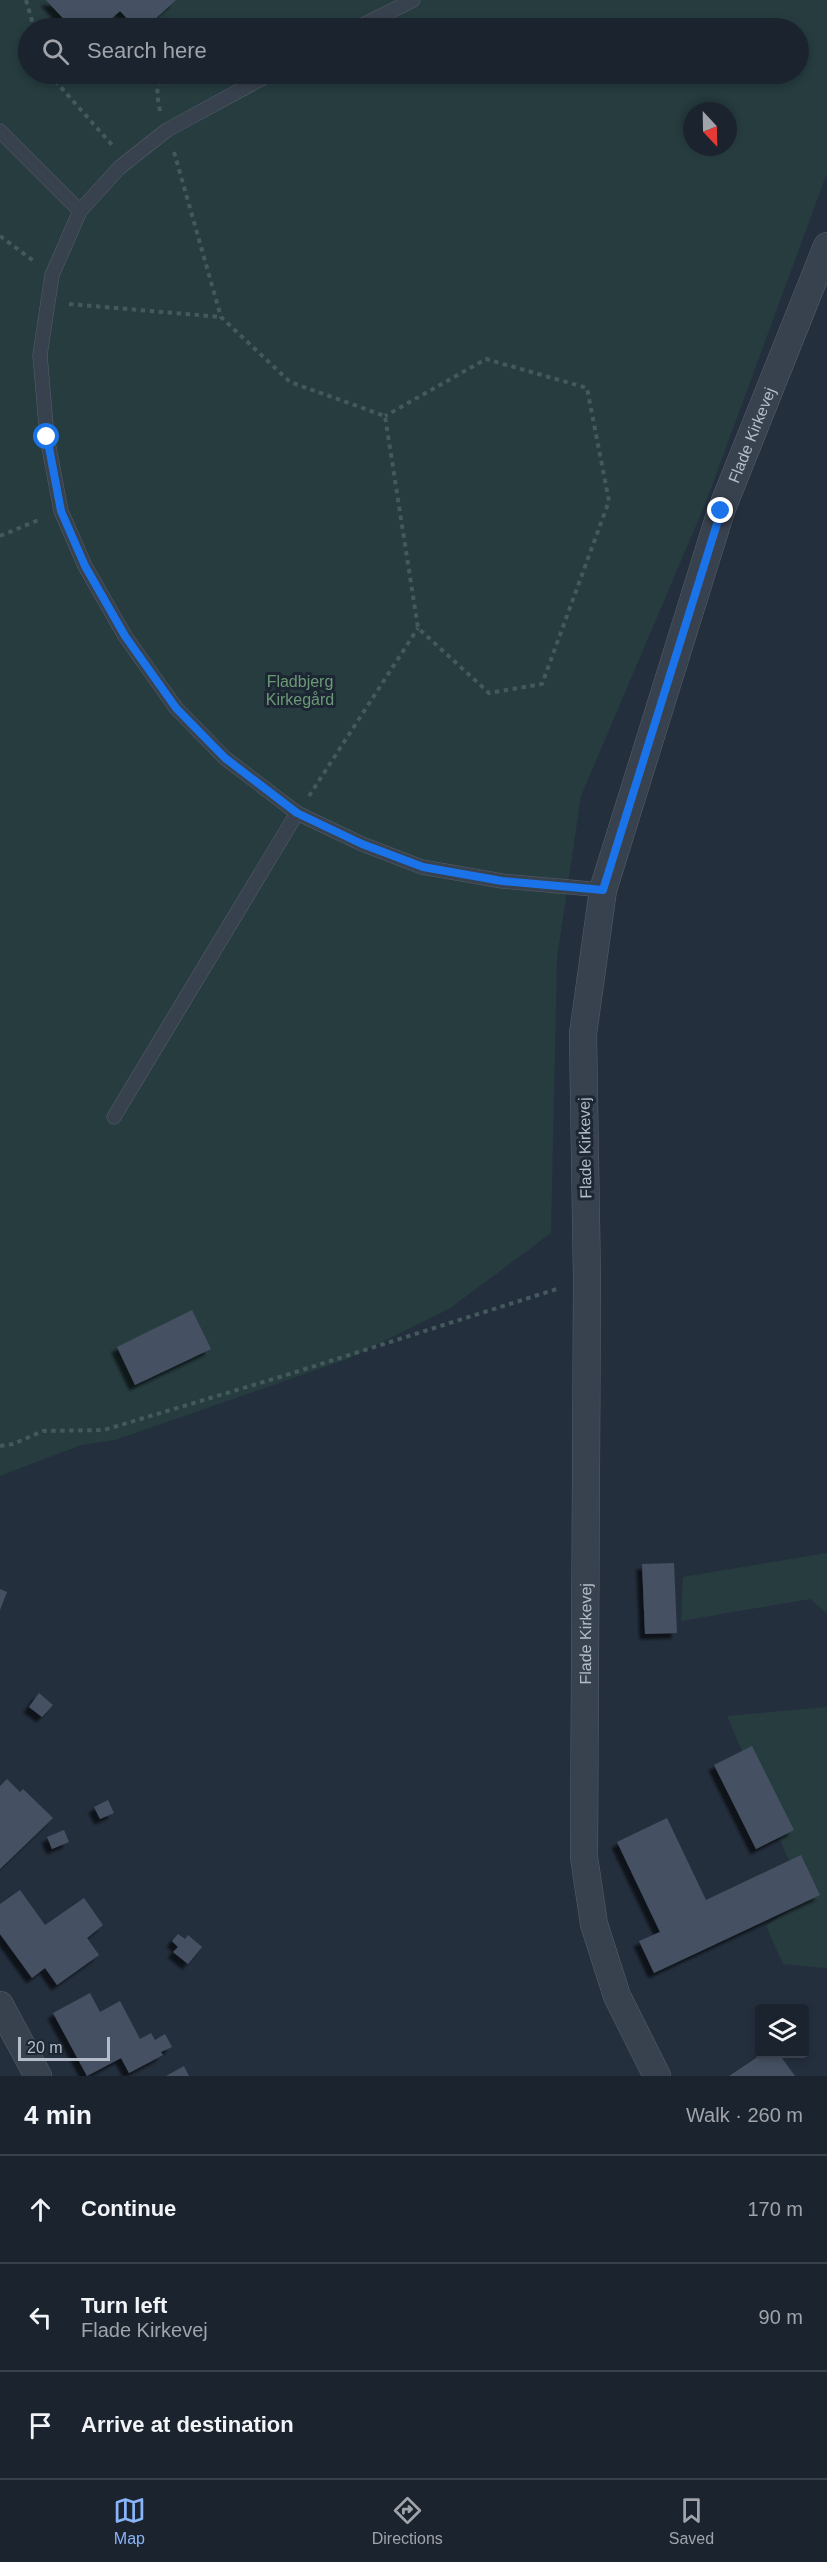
<!DOCTYPE html>
<meta charset="utf-8">
<style>
body{margin:0;font-family:Helvetica,sans-serif;background:#242b36;color:#f1f3f6}
.controls{position:absolute;right:18px;bottom:18px;display:grid;overflow:hidden;border-radius:6px;box-shadow:0 3px 9px #0003}
.controls button{width:54px;height:54px;display:grid;place-items:center;padding:0;border:0;border-bottom:2px solid #39404a;background:#1b232e;color:#f1f3f6;font:30px sans-serif}
.compass{position:absolute;left:683px;top:102px;width:54px;height:54px;border-radius:50%;background:#1b232e;box-shadow:0 3px 9px #0003;rotate:158deg}
.scale{position:absolute;left:18px;bottom:15px;width:92px;box-sizing:border-box;padding-left:6px;border:3px solid #b4bcc9;border-top:0;font-size:16px;line-height:21px;white-space:nowrap;color:#b4bcc9;-webkit-text-stroke:4px #1d2633;paint-order:stroke}
.stop{position:absolute;width:18px;height:18px;margin:-14px;border:4px solid #1a73e8;border-radius:50%;background:#fff}
.stop.end{background:#1a73e8;border-color:#fff;box-shadow:0 2px 6px #0008}
.list{margin:0;padding:0;list-style:none}
h2{display:flex;justify-content:space-between;align-items:center;height:78px;margin:0;padding:0 24px;font-size:26px}
h2 small{font-size:20px;font-weight:400;color:#a0a4aa}
.list li{display:grid;grid-template-columns:39px 1fr auto;gap:18px;align-items:center;box-sizing:border-box;height:108px;padding:0 24px;border-top:2px solid #39404a}
.list b{display:block;font-size:22px;white-space:nowrap}
.list p{margin:0;font-size:20px;white-space:nowrap;color:#a0a4aa}
.list em{font-size:20px;font-style:normal;color:#a0a4aa}
.icon{flex:none;width:33px;height:33px;fill:none;stroke:currentColor;stroke-width:2;stroke-linecap:round;stroke-linejoin:round}
.map{position:relative;flex:none;width:827px;height:2076px;overflow:hidden}
.search{position:absolute;background:#1b232e;box-shadow:0 3px 9px #0003;left:18px;right:18px;top:18px;height:66px;display:flex;align-items:center;gap:15px;box-sizing:border-box;padding:0 21px;border-radius:33px;color:#a0a4aa;font-size:22px}
.sheet{height:402px;background:#1b232e}
nav{display:flex;justify-content:space-around;align-items:center;box-sizing:border-box;height:84px;border-top:2px solid #39404a;background:#1b232e;font-size:16px;color:#a0a4aa}
nav a{display:grid;justify-items:center;gap:3px}
nav .on{color:#8ab4f8}
.map>svg:first-child{display:block}
</style>
<div class="map">
<svg width="827" height="2076" viewBox="0 0 827 2076">
<defs>
<filter id="shadow"><feDropShadow dx="-5.5" dy="5.5" stdDeviation="1.5" flood-color="#0009"/></filter>
</defs>
<rect width="100%" height="100%" fill="#242f3e"/>
<path fill="#263c3f" fill-rule="evenodd" d="M 0,0 L 827,0 L 827,173 L 706,502 L 581,796 L 557,958 L 551,1233 L 449,1309 L 345,1360 L 115,1440 L 81,1445 L 0,1476 ZM 28,28 L 798,28 L 798,74 L 28,74 ZM 692,111 L 728,111 L 728,147 L 692,147 Z
M 827,1553 L 827,1613 L 810,1599 L 681,1621 L 683,1577 Z
M 827,1707 L 827,1968 L 783,1964 L 766,1926 L 805,1898 L 727,1716 Z"/>
<path fill="#455162" filter="url(#shadow)" d="M 46,0 L 176,0 L 145,28 L 136,28 L 120,11 L 101,28 L 72,28 Z
M 192,1310 L 211,1349 L 135,1385 L 117,1347 Z
M 674,1563 L 677,1633 L 645,1634 L 642,1564 Z
M 0,1589 L 7,1592 L 0,1610 Z
M 39,1693 L 53,1705 L 42,1717 L 29,1707 Z
M 752,1746 L 794,1830 L 756,1849 L 714,1765 Z
M 7,1779 L 20,1792 L 23,1789 L 53,1818 L 0,1869 L 0,1786 Z
M 108,1800 L 114,1813 L 100,1819 L 94,1807 Z
M 667,1818 L 706,1900 L 801,1855 L 820,1895 L 654,1973 L 639,1941 L 660,1932 L 617,1842 Z
M 64,1830 L 69,1842 L 52,1849 L 47,1837 Z
M 20,1890 L 45,1925 L 84,1898 L 103,1925 L 87,1938 L 99,1955 L 57,1985 L 45,1968 L 32,1978 L 0,1934 L 0,1904 Z
M 178,1934 L 185,1939 L 188,1935 L 202,1947 L 188,1964 L 173,1952 L 178,1947 L 172,1941 Z
M 90,1993 L 100,2012 L 120,2001 L 140,2039 L 151,2033 L 155,2040 L 165,2034 L 172,2047 L 161,2052 L 163,2055 L 129,2073 L 121,2058 L 87,2076 L 53,2013 Z
M 762,2054 L 779,2054 L 795,2076 L 729,2076 Z
M 184,2066 L 189,2076 L 166,2076 Z"/>
<g fill="none" stroke-linecap="round" stroke-linejoin="round">
<defs>
<path id="service" d="M 357,28 L 413,0
M 270,74 L 167,130 L 119,168 L 80,211 L 52,275 L 40,355 L 47,437 L 61,511 L 85,566 L 125,636 L 176,708 L 225,758 L 297,813 L 362,844 L 422,867 L 502,881 L 603,890
M 0,131 L 80,211
M 114,1117 L 297,813"/>
<g id="minor">
<path d="M 0,2005 L 38,2076"/>
<path id="s1" d="M 657,2076 L 617,1996 L 594,1924 L 584,1857 L 587,1280 L 583,1034 L 603,890 L 721,511 L 827,246"/>
</g>
</defs>
<use href="#service" stroke="#565f6c" stroke-width="15"/>
<use href="#minor" stroke="#565f6c" stroke-width="28"/>
<path stroke="#44595c" stroke-width="4" stroke-dasharray="4.5 4.5" stroke-linecap="butt" d="M 26,0 L 34,28
M 197,28 C 218,19 242,16 263,28
M 49,74 L 113,146
M 160,111 L 157,94 L 160,74
M 174,152 L 221,317 L 290,382 L 385,416 L 418,628 L 489,693 L 542,684 L 609,501 L 587,388 L 486,359 L 385,416
M 0,236 L 35,262
M 69,304 L 221,317
M 0,536 L 41,519
M 309,796 L 418,628
M 0,1446 L 13,1444 L 43,1431 L 104,1430 L 280,1377 L 560,1288"/>
<use href="#service" stroke="#38414e" stroke-width="14"/>
<use href="#minor" stroke="#38414e" stroke-width="27"/>
</g>
<g fill="none" stroke-linecap="round" stroke-linejoin="round">
<path stroke="#1a73e8" stroke-width="8" d="M 47,437 L 61,511 L 85,566 L 125,636 L 176,708 L 225,758 L 297,813 L 362,844 L 423,867 L 502,881 L 603,890 L 721,511"/>
</g>
<g text-anchor="middle" dominant-baseline="central" stroke-width="6" stroke-linejoin="round" paint-order="stroke">
<g font-size="16" fill="#b4bcc9" stroke="#1d2633">
<text stroke="none"><textPath href="#s1" startOffset="1680">Flade Kirkevej</textPath></text>
<text transform="translate(585 1148) rotate(-91)">Flade Kirkevej</text>
<text stroke="none"><textPath href="#s1" startOffset="456">Flade Kirkevej</textPath></text>
</g>
<g font-size="16" fill="#6b9a76" stroke="#1d2633">
<text x="300" y="681">Fladbjerg<tspan x="300" dy="18">Kirkegård</tspan></text>
</g>
</g>
</svg>
<div class="controls">
<button><svg class="icon" aria-label="layers" viewBox="0 0 24 24"><path d="M12 4l9 5-9 5-9-5zM3 14l9 5 9-5"/></svg></button>
</div>
<svg class="compass" viewBox="-18 -18 36 36"><path d="M0-13l5 13h-10z" fill="#e53935"/><path d="M0 13l5-13h-10z" fill="#a0a4aa"/></svg>
<div class="scale">20 m</div>
<div class="stop" style="left:47px;top:437px"></div>
<div class="stop end" style="left:721px;top:511px"></div>
<div class="search"><svg class="icon" aria-label="search" viewBox="0 0 24 24"><circle cx="10" cy="10" r="6"/><path d="M15 15l6 6"/></svg>Search here</div>
</div>
<section class="sheet">
<h2>4 min<small>Walk · 260 m</small></h2>
<ul class="list">
<li><svg class="icon" aria-label="ahead" viewBox="0 0 24 24"><path d="M12 20V5M6 11l6-6 6 6"/></svg><div><b>Continue</b></div><em>170 m</em></li>
<li><svg class="icon" aria-label="left" viewBox="0 0 24 24"><path d="M17 20v-9H6M10 6l-5 5 5 5"/></svg><div><b>Turn left</b><p>Flade Kirkevej</p></div><em>90 m</em></li>
<li><svg class="icon" aria-label="arrive" viewBox="0 0 24 24"><path d="M6 21V4h12l-3 4 3 4H6"/></svg><div><b>Arrive at destination</b></div></li>
</ul>
</section>
<nav>
<a class="on"><svg class="icon" aria-label="map" viewBox="0 0 24 24"><path d="M3 6l6-2 6 2 6-2v14l-6 2-6-2-6 2zM9 4v14M15 6v14"/></svg>Map</a>
<a><svg class="icon" aria-label="directions" viewBox="0 0 24 24"><path d="M12 3l9 9-9 9-9-9zM9 14v-3h6M13 9l2 2-2 2"/></svg>Directions</a>
<a><svg class="icon" aria-label="saved" viewBox="0 0 24 24"><path d="M7 4h10v16l-5-4-5 4z"/></svg>Saved</a>
</nav>
